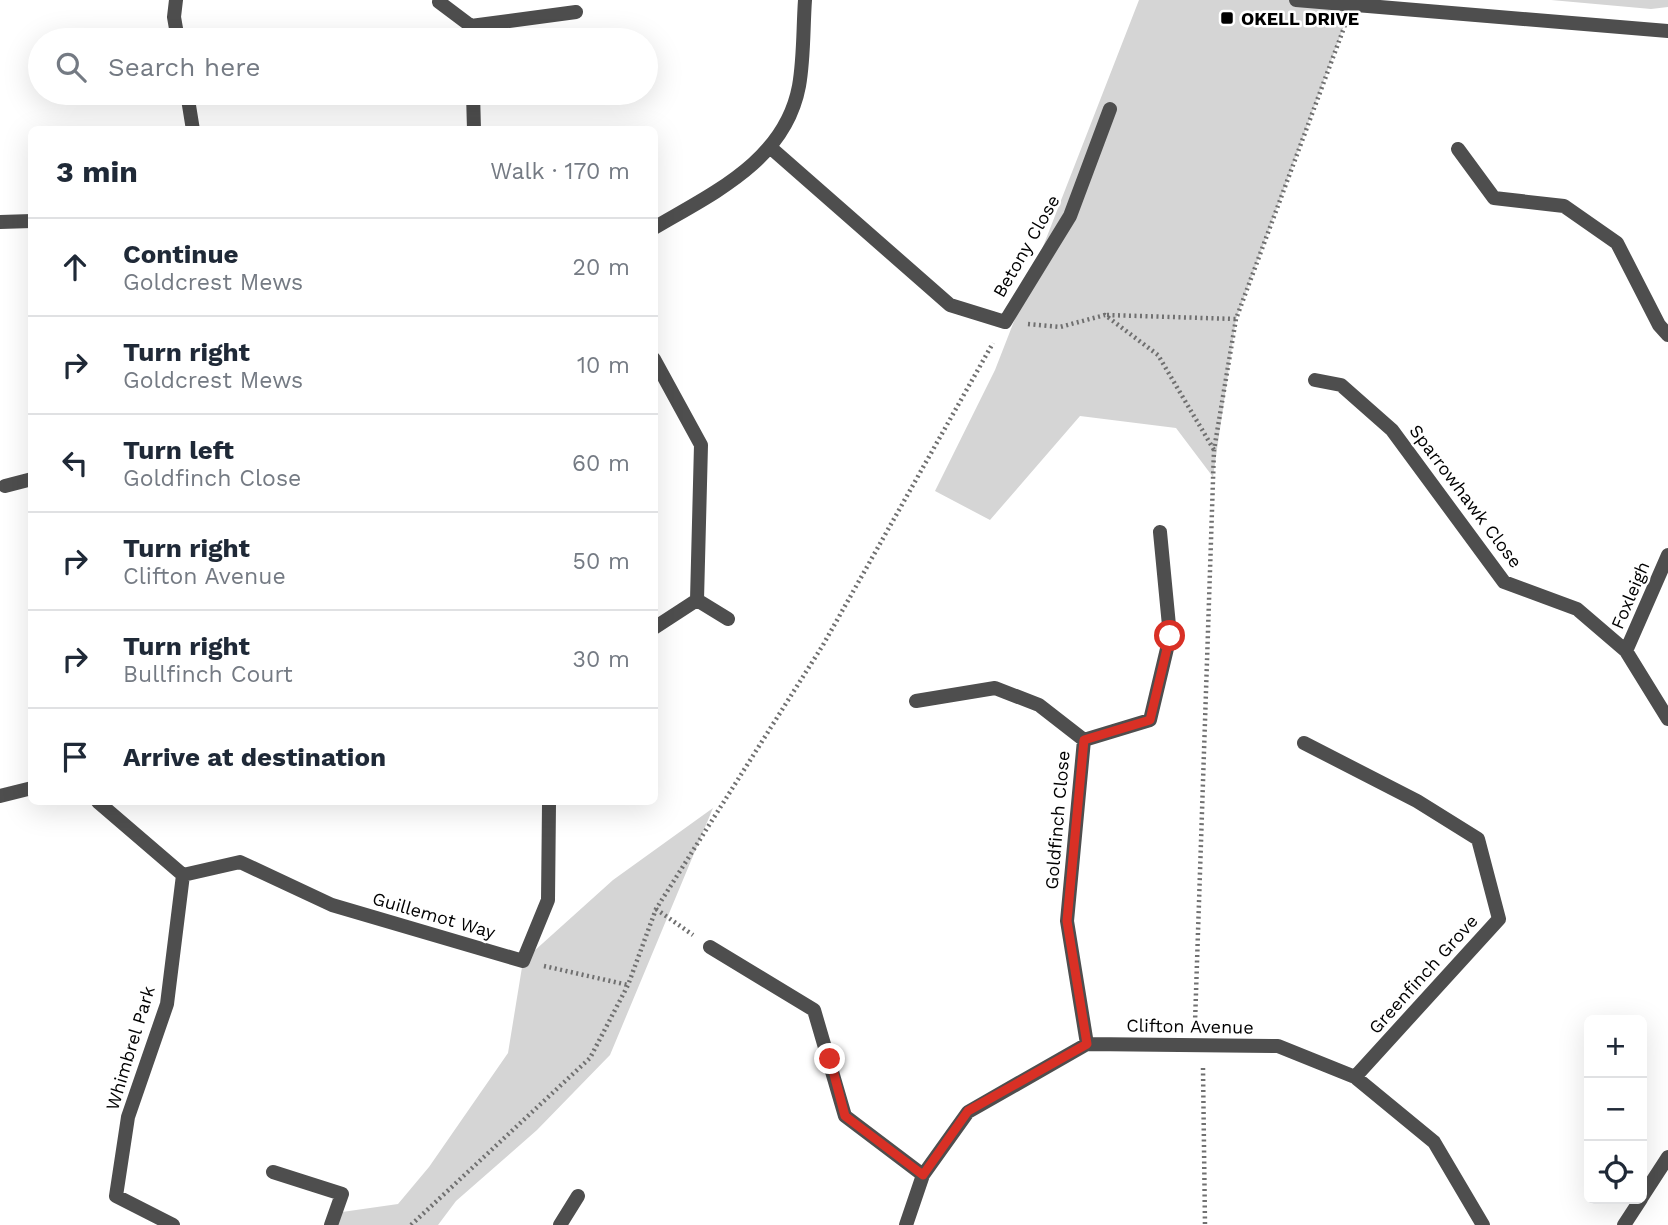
<!DOCTYPE html>
<meta charset="utf-8">
<style>
body{margin:0;font-family:"Work Sans",sans-serif;background:#f6f6f7;color:#1f2937}
.controls{position:absolute;right:21px;bottom:21px;display:grid;overflow:hidden;border-radius:10px;box-shadow:0 7px 28px #0002}
.controls button{width:63px;height:63px;display:grid;place-items:center;padding:0;border:0;border-bottom:2px solid #e0e1e3;background:#fff;color:#1f2937;font:35px sans-serif}
.stop{position:absolute;width:21px;height:21px;margin:-16px;border:5px solid #d93025;border-radius:50%;background:#fff}
.stop.end{background:#d93025;border-color:#fff;box-shadow:0 2px 7px #0008}
.list{margin:0;padding:0;list-style:none}
h2{display:flex;justify-content:space-between;align-items:center;height:91px;margin:0;padding:0 28px;font-size:30px}
h2 small{font-size:23px;font-weight:400;color:#747a83}
.list li{display:grid;grid-template-columns:46px 1fr auto;gap:21px;align-items:center;box-sizing:border-box;height:98px;padding:0 28px;border-top:2px solid #e0e1e3}
.list b{display:block;font-size:26px;white-space:nowrap}
.list p{margin:0;font-size:23px;white-space:nowrap;color:#747a83}
.list em{font-size:23px;font-style:normal;color:#747a83}
.icon{flex:none;width:38px;height:38px;fill:none;stroke:currentColor;stroke-width:2;stroke-linecap:round;stroke-linejoin:round}
.map{position:relative;flex:none;width:1668px;height:1225px;overflow:hidden}
.search{position:absolute;background:#fff;box-shadow:0 7px 28px #0002;left:28px;top:28px;width:630px;height:77px;display:flex;align-items:center;gap:18px;box-sizing:border-box;padding:0 24px;border-radius:38px;color:#747a83;font-size:26px}
.panel{position:absolute;background:#fff;box-shadow:0 7px 28px #0002;left:28px;top:126px;width:630px;height:679px;border-radius:10px}
.map>svg:first-child{display:block}
</style>
<div class="map">
<svg width="1668" height="1225" viewBox="0 0 1668 1225">
<rect width="100%" height="100%" fill="#fff"/>
<path fill="#d5d5d5" d="M 1139,0 L 1296,0 L 1352,4 L 1236,319 L 1213,477 L 1176,428 L 1080,416 L 990,520 L 935,491 L 995,370 Z
M 1551,0 L 1668,0 L 1668,7 L 1651,9 Z
M 713,808 L 610,1055 L 537,1130 L 456,1201 L 438,1225 L 331,1225 L 335,1213 L 398,1204 L 429,1167 L 508,1053 L 523,961 L 613,880 Z"/>
<g fill="none" stroke-linecap="round" stroke-linejoin="round">
<path stroke="#707070" stroke-width="4.5" stroke-dasharray="2 3.5" stroke-linecap="butt" d="M 1107,315 L 1236,319
M 1028,324 L 1060,327 L 1105,315 L 1158,355 L 1214,450
M 656,909 L 693,935
M 544,966 L 628,985
M 1195,1023 L 1214,450 L 1236,319 L 1345,25
M 1203,1068 L 1205,1225
M 411,1225 L 590,1058 L 628,985 L 656,909 L 823,645 L 993,343"/>
<path stroke="#4e4e4e" stroke-width="14" d="M 176,0 L 174,17 L 178,40
M 439,2 L 471,26
M 471,40 L 471,26 L 576,12
M 187,93 L 193,130
M 473,93 L 474,130
M 771,148 L 950,305 L 1005,322 L 1070,216 L 1110,109
M 1458,149 L 1494,198 L 1564,206 L 1617,243 L 1659,325 L 1668,335
M 0,222 L 32,221
M 654,228 C 713,193 785,161 799,86 C 804,58 803,28 805,0
M 654,359 L 701,445 L 697,600 L 728,619
M 1315,380 L 1341,385 L 1392,430 L 1504,582 L 1577,609 L 1626,651 L 1668,719
M 5,486 L 32,479
M 654,628 L 697,600
M 1626,651 L 1668,555
M 916,701 L 995,688 L 1039,705 L 1084,740 L 1067,921 L 1087,1044
M 1084,740 L 1150,720 L 1170,636 L 1160,532
M 1304,743 L 1417,801 L 1478,839 L 1499,919 L 1355,1077
M 0,796 L 32,788
M 98,802 L 183,875 L 167,1004 L 128,1117 L 116,1196 L 173,1225
M 183,875 L 240,862 L 332,905 L 523,961 L 548,900 L 549,804
M 710,947 L 814,1010 L 845,1116 L 923,1175
M 273,1172 L 342,1194 L 331,1225
M 1642,1197 L 1668,1157
M 560,1225 L 578,1196
M 906,1225 L 923,1175 L 968,1112 L 1087,1044 L 1278,1046 L 1355,1077 L 1434,1142 L 1483,1225
M 1624,1225 L 1641,1199"/>
<path stroke="#4e4e4e" stroke-width="14" d="M 1296,0 L 1668,31"/>
</g>
<g fill="none" stroke-linecap="round" stroke-linejoin="round">
<path stroke="#d93025" stroke-width="9" d="M 830,1059 L 845,1116 L 923,1175 L 968,1111 L 1087,1044 L 1067,921 L 1084,740 L 1150,720 L 1170,636"/>
</g>
<rect fill="#000" stroke="#fff" stroke-width="2.5" x="1220" y="11" width="14" height="14" rx="3.5"/>
<g text-anchor="middle" dominant-baseline="central" stroke-width="5" stroke-linejoin="round" paint-order="stroke">
<g font-size="18" font-weight="bold" fill="#000" stroke="#fff" text-anchor="start">
<text x="1241" y="18">OKELL DRIVE</text>
</g>
<g font-size="18" fill="#000" stroke="#fff">
<text transform="translate(1026 246) rotate(-60)">Betony Close</text>
<text transform="translate(1466 496) rotate(53)">Sparrowhawk Close</text>
<text transform="translate(1630 595) rotate(-67)">Foxleigh</text>
<text transform="translate(1057 820) rotate(-85)">Goldfinch Close</text>
<text transform="translate(434 915) rotate(16)">Guillemot Way</text>
<text transform="translate(1423 974) rotate(-48)">Greenfinch Grove</text>
<text transform="translate(1190 1026) rotate(1)">Clifton Avenue</text>
<text transform="translate(130 1048) rotate(-73)">Whimbrel Park</text>
</g>
</g>
</svg>
<div class="controls">
<button>+</button>
<button>−</button>
<button><svg class="icon" aria-label="locate" viewBox="0 0 24 24"><circle cx="12" cy="12" r="6"/><path d="M12 2v4M12 18v4M2 12h4M18 12h4"/></svg></button>
</div>
<div class="stop" style="left:1170px;top:636px"></div>
<div class="stop end" style="left:830px;top:1059px"></div>
<div class="search"><svg class="icon" aria-label="search" viewBox="0 0 24 24"><circle cx="10" cy="10" r="6"/><path d="M15 15l6 6"/></svg>Search here</div>
<section class="panel">
<h2>3 min<small>Walk · 170 m</small></h2>
<ul class="list">
<li><svg class="icon" aria-label="ahead" viewBox="0 0 24 24"><path d="M12 20V5M6 11l6-6 6 6"/></svg><div><b>Continue</b><p>Goldcrest Mews</p></div><em>20 m</em></li>
<li><svg class="icon" aria-label="right" viewBox="0 0 24 24"><path d="M7 20v-9h11M14 6l5 5-5 5"/></svg><div><b>Turn right</b><p>Goldcrest Mews</p></div><em>10 m</em></li>
<li><svg class="icon" aria-label="left" viewBox="0 0 24 24"><path d="M17 20v-9H6M10 6l-5 5 5 5"/></svg><div><b>Turn left</b><p>Goldfinch Close</p></div><em>60 m</em></li>
<li><svg class="icon" aria-label="right" viewBox="0 0 24 24"><path d="M7 20v-9h11M14 6l5 5-5 5"/></svg><div><b>Turn right</b><p>Clifton Avenue</p></div><em>50 m</em></li>
<li><svg class="icon" aria-label="right" viewBox="0 0 24 24"><path d="M7 20v-9h11M14 6l5 5-5 5"/></svg><div><b>Turn right</b><p>Bullfinch Court</p></div><em>30 m</em></li>
<li><svg class="icon" aria-label="arrive" viewBox="0 0 24 24"><path d="M6 21V4h12l-3 4 3 4H6"/></svg><div><b>Arrive at destination</b></div></li>
</ul>
</section>
</div>
